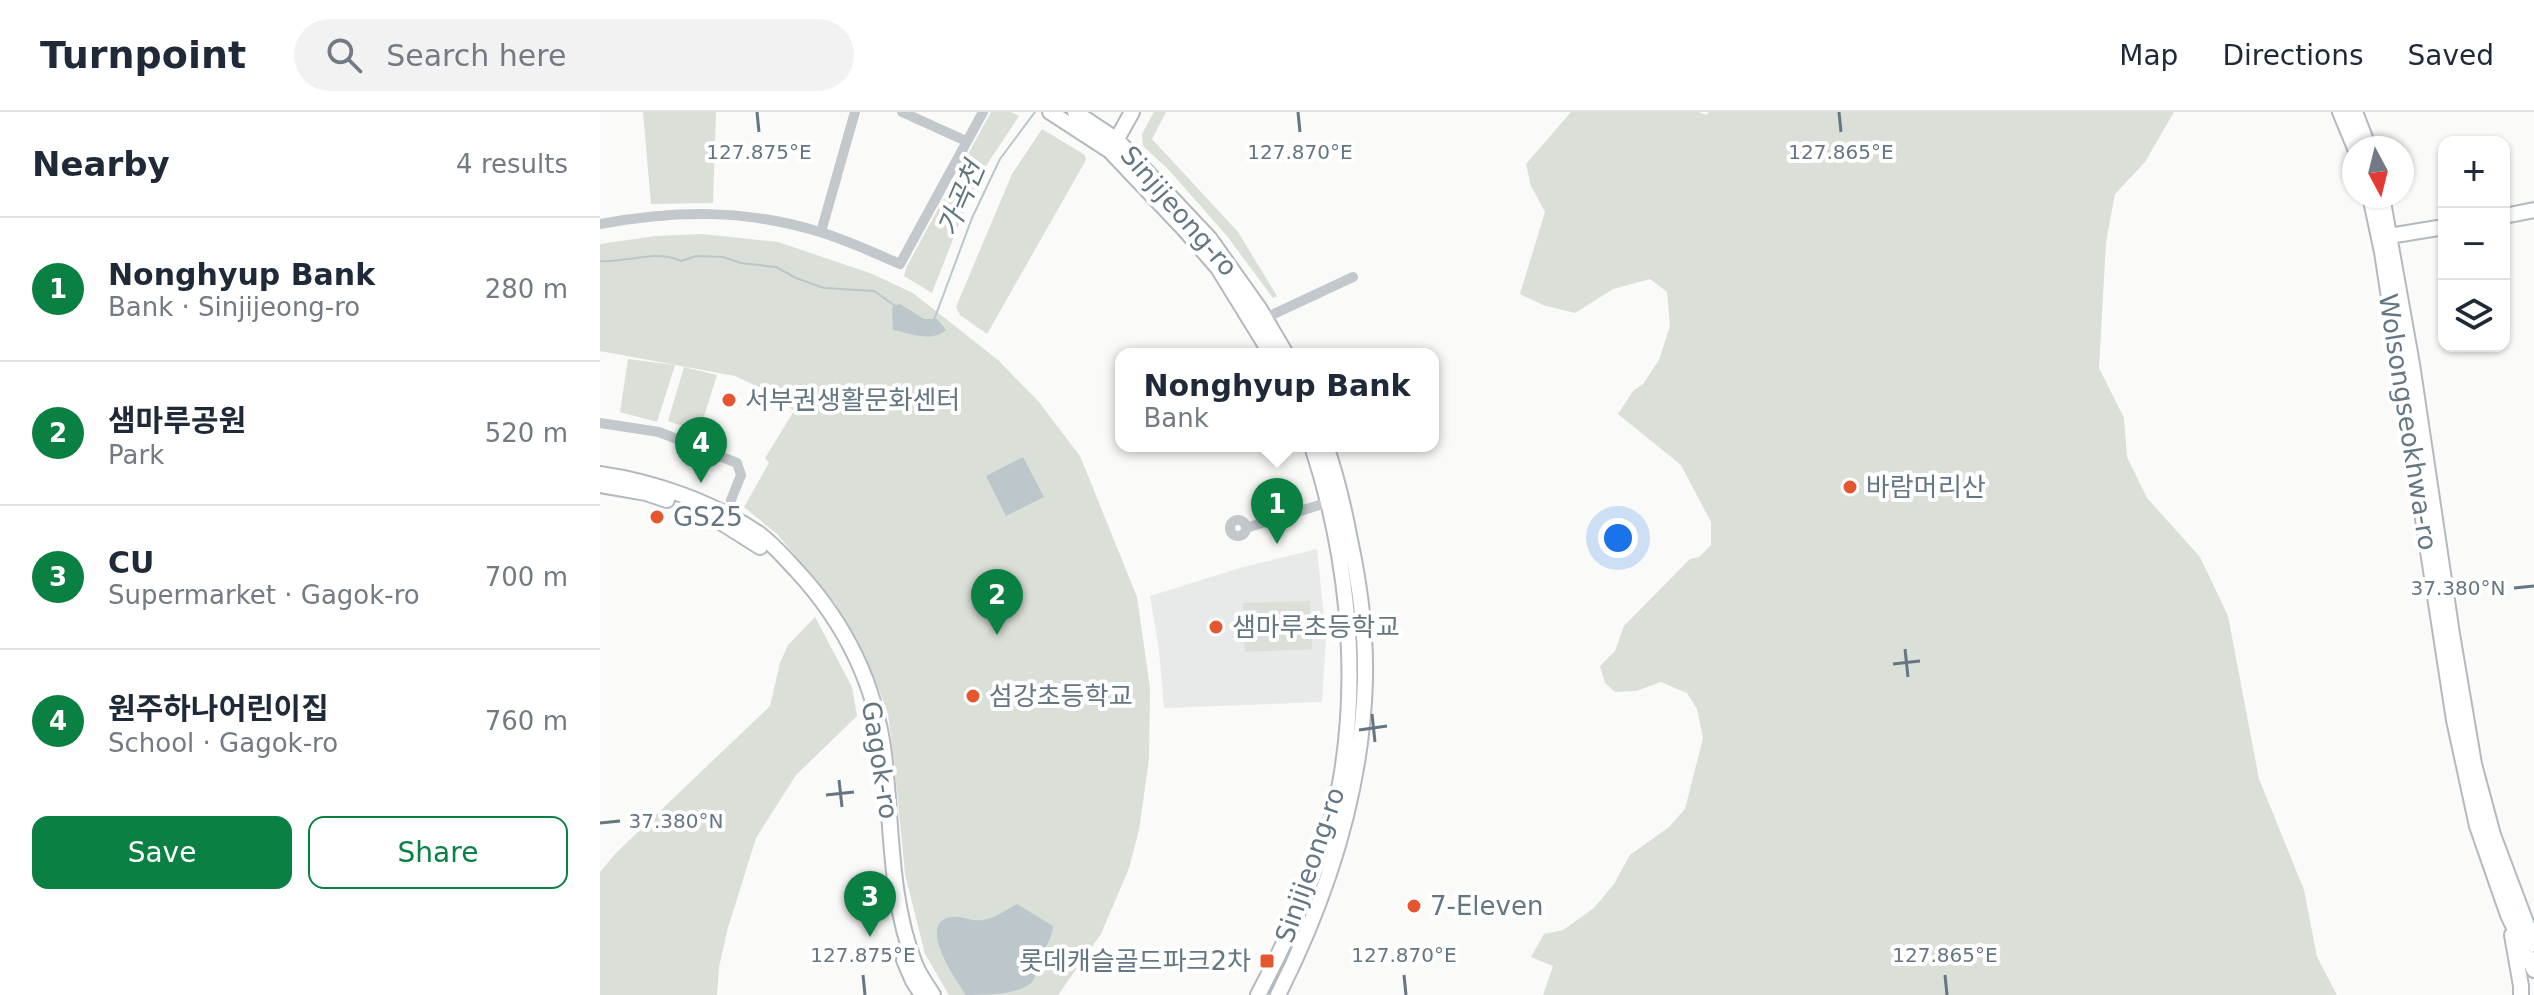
<!DOCTYPE html>
<meta charset="utf-8">
<style>
body{margin:0;font-family:"DejaVu Sans","Noto Sans KR",sans-serif;background:#f2f2f3;color:#1f2937}
.controls{position:absolute;right:24px;top:24px;display:grid;overflow:hidden;border-radius:16px;box-shadow:0 2px 6px #0004}
.controls button{width:72px;height:72px;display:grid;place-items:center;padding:0;border:0;border-bottom:2px solid #e0e1e3;background:#fff;color:#1f2937;font:40px sans-serif}
.compass{position:absolute;left:1742px;top:24px;width:72px;height:72px;border-radius:50%;background:#fff;box-shadow:0 2px 6px #0004;rotate:173deg}
.you{position:absolute;left:1018px;top:426px;width:28px;height:28px;margin:-20px;border:6px solid #fff;border-radius:50%;background:#1a73e8;box-shadow:0 0 0 12px #1a73e833}
.badge{display:grid;place-items:center;width:52px;height:52px;border-radius:50%;background:#0b8043;color:#fff;font-size:26px;font-weight:700}
.pin{position:absolute;translate:-50% -66px;filter:drop-shadow(0 2px 4px #0008)}
.pin::after{content:'';position:absolute;top:42px;width:28px;height:24px;background:inherit;clip-path:polygon(0 0,100% 0,50% 100%)}
.popup{position:absolute;left:515px;top:236px;width:324px;height:104px;box-sizing:border-box;display:grid;place-content:center;border-radius:16px;background:#fff;filter:drop-shadow(0 2px 6px #0005);font-size:26px;white-space:nowrap;color:#747a83}
.popup b{font-size:30px;color:#1f2937}
.popup::after{content:'';position:absolute;left:50%;top:100%;margin-left:-16px;border:16px solid transparent;border-top-color:#fff}
.list{margin:0;padding:0;list-style:none}
h2{display:flex;justify-content:space-between;align-items:center;height:104px;margin:0;padding:0 32px;font-size:34px}
h2 small{font-size:26px;font-weight:400;color:#747a83}
.list li{display:grid;grid-template-columns:52px 1fr auto;gap:24px;align-items:center;box-sizing:border-box;height:144px;padding:0 32px;border-top:2px solid #e0e1e3}
.list b{display:block;font-size:30px;white-space:nowrap}
.list p{margin:0;font-size:26px;white-space:nowrap;color:#747a83}
.list em{font-size:26px;font-style:normal;color:#747a83}
.actions{display:flex;gap:16px;padding:24px 32px}
.actions a{flex:1;padding:18px 0;border:2px solid #0b8043;border-radius:16px;text-align:center;font-size:28px;color:#0b8043}
.actions .main{background:#0b8043;color:#fff}
.icon{flex:none;width:44px;height:44px;fill:none;stroke:currentColor;stroke-width:2;stroke-linecap:round;stroke-linejoin:round}
.map{position:relative;flex:none;width:1934px;height:883px;overflow:hidden}
header{display:flex;align-items:center;gap:48px;box-sizing:border-box;height:112px;padding:0 40px;background:#fff;border-bottom:2px solid #e0e1e3}
header strong{font-size:38px}
nav{display:flex;gap:44px;margin-inline-start:auto;font-size:28px}
.search{width:560px;height:72px;background:#f2f2f3;display:flex;align-items:center;gap:20px;box-sizing:border-box;padding:0 28px;border-radius:44px;color:#747a83;font-size:30px}
main{display:flex}
aside{flex:1;background:#fff}
.map>svg:first-child{display:block}
</style>
<header>
<strong>Turnpoint</strong>
<div class="search"><svg class="icon" aria-label="search" viewBox="0 0 24 24"><circle cx="10" cy="10" r="6"/><path d="M15 15l6 6"/></svg>Search here</div>
<nav><a>Map</a><a>Directions</a><a>Saved</a></nav>
</header>
<main>
<aside>
<h2>Nearby<small>4 results</small></h2>
<ul class="list">
<li><span class="badge">1</span><div><b>Nonghyup Bank</b><p>Bank · Sinjijeong-ro</p></div><em>280 m</em></li>
<li><span class="badge">2</span><div><b>샘마루공원</b><p>Park</p></div><em>520 m</em></li>
<li><span class="badge">3</span><div><b>CU</b><p>Supermarket · Gagok-ro</p></div><em>700 m</em></li>
<li><span class="badge">4</span><div><b>원주하나어린이집</b><p>School · Gagok-ro</p></div><em>760 m</em></li>
</ul>
<div class="actions"><a class="main">Save</a><a>Share</a></div>
</aside>
<div class="map">
<svg width="1934" height="883" viewBox="0 0 1934 883">
<rect width="100%" height="100%" fill="#fafaf8"/>
<path fill="#e8e9e9" d="M 717,437 L 726,525 L 722,590 L 564,596 L 559,538 L 550,484 L 643,455 Z"/>
<path fill="#dadfd7" d="M 43,0 L 116,0 L 113,91 L 51,92 Z
M 391,0 L 411,0 L 419,4 L 384,57 L 370,84 L 332,181 L 304,164 L 307,154 Z
M 554,0 L 566,0 L 552,27 L 638,120 L 677,184 L 673,186 L 627,124 L 568,57 L 543,34 L 542,22 Z
M 971,0 L 1099,0 L 1106,3 L 1109,0 L 1574,0 L 1545,50 L 1515,82 L 1506,130 L 1499,256 L 1524,306 L 1527,345 L 1547,386 L 1600,445 L 1628,504 L 1659,667 L 1704,778 L 1717,845 L 1737,883 L 943,883 L 953,854 L 931,845 L 944,822 L 963,818 L 994,796 L 1014,772 L 1030,743 L 1069,715 L 1085,697 L 1103,626 L 1097,597 L 1087,581 L 1061,570 L 1036,579 L 1015,580 L 1005,571 L 1000,554 L 1015,539 L 1024,514 L 1090,447 L 1099,445 L 1111,433 L 1111,410 L 1081,353 L 1018,302 L 1033,279 L 1043,272 L 1059,248 L 1070,214 L 1067,180 L 1050,167 L 1013,177 L 975,201 L 943,193 L 920,182 L 945,100 L 931,74 L 926,52 Z
M 442,17 L 485,43 L 486,48 L 387,222 L 360,203 L 356,195 L 412,62 Z
M 102,122 L 178,130 L 270,161 L 313,181 L 398,248 L 439,290 L 480,344 L 537,485 L 550,576 L 549,647 L 539,718 L 529,756 L 501,822 L 458,883 L 349,883 L 325,842 L 305,762 L 294,649 L 288,602 L 280,580 L 235,491 L 177,422 L 144,395 L 169,351 L 165,346 L 194,299 L 174,282 L 135,264 L 0,239 L 0,132 L 56,124 Z
M 28,247 L 75,253 L 57,310 L 20,300 Z
M 84,255 L 117,263 L 99,320 L 68,309 Z
M 710,489 L 712,537 L 645,540 L 643,491 Z
M 215,505 L 252,575 L 257,604 L 196,663 L 156,726 L 127,819 L 119,855 L 117,883 L 0,883 L 0,760 L 16,741 L 170,594 L 180,551 L 188,533 Z"/>
<path fill="#bbc7cb" d="M 300,192 L 324,207 L 337,207 L 346,218 C 330,231 311,221 293,218 L 292,197 L 294,193 Z
M 423,345 L 444,385 L 406,404 L 386,364 Z
M 417,792 L 453,814 C 452,826 446,833 442,844 C 438,852 437,861 433,869 C 420,883 388,883 366,883 C 356,868 315,810 352,805 C 362,803 372,810 383,808 C 395,806 406,798 417,792 Z"/>
<g fill="none" stroke-linecap="round" stroke-linejoin="round">
<path stroke="#bbc7cb" stroke-width="2" d="M 0,149 C 28,151 55,137 81,149 L 96,144 L 123,145 L 141,151 L 176,155 L 196,166 L 224,176 L 274,179 L 294,193
M 334,208 L 372,106 L 400,47 L 435,0"/>
<defs>
<path id="secondary" d="M 450,0 L 510,39 L 584,117 L 618,156 L 671,242
M 475,0 L 517,28 L 610,127 L 659,196 L 686,242
M 1740,0 L 1755,36
M 1755,0 L 1769,36
M 513,34 L 532,0
M 1770,84 L 1782,140 L 1854,608 L 1877,714 L 1908,803 L 1934,858
M 1782,84 L 1812,252 L 1852,522 L 1874,652 L 1893,723 L 1934,832
M 1904,104 L 1934,98
M 1783,125 L 1844,115
M 0,362 C 55,370 112,390 158,421 C 173,432 185,446 197,459 C 245,511 275,571 284,642 C 292,711 289,787 315,852 C 319,863 327,873 333,883
M 0,373 L 46,381 L 67,388
M 101,402 L 119,409 L 160,435
M 1912,823 L 1921,874 L 1921,883
M 304,848 L 313,869 L 322,883
M 658,883 C 693,816 730,736 742,660 C 759,552 746,438 712,334
M 678,883 C 727,786 762,678 765,568 C 766,521 760,474 750,428 C 744,396 737,365 726,334"/>
</defs>
<use href="#secondary" stroke="#b3babf" stroke-width="18"/>
<path stroke="#c3c8cc" stroke-width="10" d="M 302,0 L 366,29
M 0,112 C 77,98 145,97 220,120 C 247,128 274,141 300,152 L 383,0
M 221,120 L 255,0
M 665,206 L 753,165
M 0,311 L 59,320 L 137,351 L 141,363 L 131,388
M630 416a8 8 0 1 1 16 0a8 8 0 1 1-16 0Z
M 646,416 L 732,389"/>
<use href="#secondary" stroke="#fff" stroke-width="14"/>
</g>
<path fill="none" stroke="#657683" stroke-width="3" d="M 157,0 L 159,20M 698,0 L 700,20M 1239,0 L 1241,20M 1914,476 L 1934,474M 1305,537 L 1308,565M 1293,552 L 1320,549M 772,602 L 775,630M 759,618 L 787,614M 239,668 L 242,695M 226,683 L 254,680M 0,711 L 20,709M 263,863 L 265,883M 804,863 L 806,883M 1345,863 L 1347,883"/>
<g fill="#e4572e" stroke="#fff" stroke-width="3">
<circle cx="129" cy="288" r="8"/>
<circle cx="1250" cy="375" r="8"/>
<circle cx="57" cy="405" r="8"/>
<circle cx="616" cy="515" r="8"/>
<circle cx="373" cy="584" r="8"/>
<circle cx="814" cy="794" r="8"/>
<rect x="659" y="841" width="16" height="16" rx="4"/>
</g>
<g text-anchor="middle" dominant-baseline="central" stroke-width="8" stroke-linejoin="round" paint-order="stroke">
<g font-size="26" fill="#657683" stroke="#fff">
<text transform="translate(579 99) rotate(49)">Sinjijeong-ro</text>
<text transform="translate(1808 310) rotate(81)">Wolsongseokhwa-ro</text>
<text transform="translate(280 648) rotate(81)">Gagok-ro</text>
<text transform="translate(710 753) rotate(-71)">Sinjijeong-ro</text>
</g>
<g font-size="26" fill="#657683" stroke="#fff" text-anchor="start">
<text x="145" y="288">서부권생활문화센터</text>
<text x="1266" y="375">바람머리산</text>
<text x="73" y="405">GS25</text>
<text x="632" y="515">샘마루초등학교</text>
<text x="389" y="584">섬강초등학교</text>
<text x="830" y="794">7-Eleven</text>
<text x="651" y="849" text-anchor="end">롯데캐슬골드파크2차</text>
</g>
<g font-size="28" font-style="italic" fill="#60757c" stroke="#fff">
<text transform="translate(361 87) rotate(-67)">가곡천</text>
</g>
</g>
<g font-size="20" text-anchor="middle" fill="#657683" stroke="#fff" stroke-width="8" stroke-linejoin="round" paint-order="stroke">
<text x="159" y="47">127.875°E</text>
<text x="700" y="47">127.870°E</text>
<text x="1241" y="47">127.865°E</text>
<text x="1858" y="483">37.380°N</text>
<text x="76" y="716">37.380°N</text>
<text x="263" y="850">127.875°E</text>
<text x="804" y="850">127.870°E</text>
<text x="1345" y="850">127.865°E</text>
</g>
</svg>
<div class="controls">
<button>+</button>
<button>−</button>
<button><svg class="icon" aria-label="layers" viewBox="0 0 24 24"><path d="M12 4l9 5-9 5-9-5zM3 14l9 5 9-5"/></svg></button>
</div>
<svg class="compass" viewBox="-18 -18 36 36"><path d="M0-13l5 13h-10z" fill="#e53935"/><path d="M0 13l5-13h-10z" fill="#747a83"/></svg>
<div class="you"></div>
<div class="pin badge" style="left:677px;top:432px">1</div>
<div class="popup"><b>Nonghyup Bank</b>Bank</div>
<div class="pin badge" style="left:397px;top:523px">2</div>
<div class="pin badge" style="left:270px;top:825px">3</div>
<div class="pin badge" style="left:101px;top:371px">4</div>
</div>
</main>
